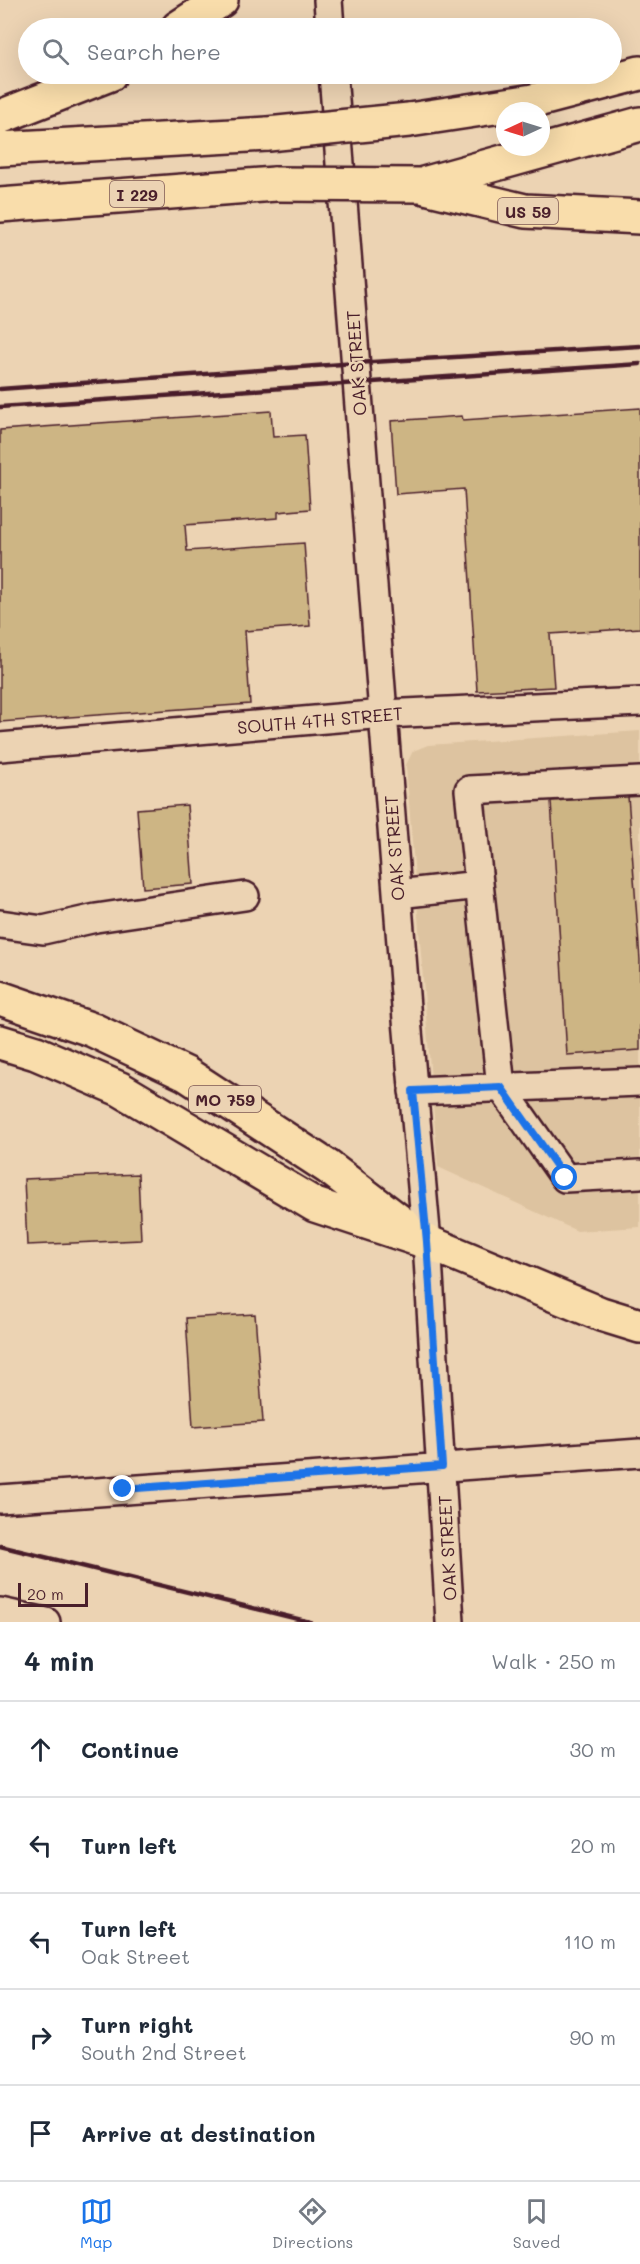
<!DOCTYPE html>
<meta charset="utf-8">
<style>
body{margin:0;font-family:Mali,sans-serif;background:#f6f6f7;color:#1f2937}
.compass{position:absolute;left:496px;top:102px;width:54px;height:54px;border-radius:50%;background:#fff;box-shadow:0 6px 24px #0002;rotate:266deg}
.scale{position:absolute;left:18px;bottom:15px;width:70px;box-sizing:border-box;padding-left:6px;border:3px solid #4a1f2b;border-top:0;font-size:16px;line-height:21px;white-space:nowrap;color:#4a1f2b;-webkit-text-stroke:4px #ecd3b3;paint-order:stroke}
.stop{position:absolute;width:18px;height:18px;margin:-14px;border:4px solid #1a73e8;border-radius:50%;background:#fff}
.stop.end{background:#1a73e8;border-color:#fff;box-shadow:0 2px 6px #0008}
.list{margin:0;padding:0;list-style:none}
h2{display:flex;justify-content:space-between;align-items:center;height:78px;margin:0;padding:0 24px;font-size:26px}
h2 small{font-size:20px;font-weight:400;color:#747a83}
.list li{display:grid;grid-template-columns:39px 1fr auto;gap:18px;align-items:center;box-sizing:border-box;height:96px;padding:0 24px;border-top:2px solid #e0e1e3}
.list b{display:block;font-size:22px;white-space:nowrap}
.list p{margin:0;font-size:20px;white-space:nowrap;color:#747a83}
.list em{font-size:20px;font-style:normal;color:#747a83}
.icon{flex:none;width:33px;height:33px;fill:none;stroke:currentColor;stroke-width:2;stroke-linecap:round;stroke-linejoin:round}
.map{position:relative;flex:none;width:640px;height:1622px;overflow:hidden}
.search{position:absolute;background:#fff;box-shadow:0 6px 24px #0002;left:18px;right:18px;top:18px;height:66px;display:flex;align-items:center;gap:15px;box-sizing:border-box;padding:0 21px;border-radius:33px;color:#747a83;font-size:22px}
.sheet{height:558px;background:#fff}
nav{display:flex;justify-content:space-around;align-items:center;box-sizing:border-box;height:84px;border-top:2px solid #e0e1e3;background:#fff;font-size:16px;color:#747a83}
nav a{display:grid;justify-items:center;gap:3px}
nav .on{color:#1a73e8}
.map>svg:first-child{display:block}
</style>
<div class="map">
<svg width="640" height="1622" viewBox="0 0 640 1622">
<rect width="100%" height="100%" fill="#ecd3b3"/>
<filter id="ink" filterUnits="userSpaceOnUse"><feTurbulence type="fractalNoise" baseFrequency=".0167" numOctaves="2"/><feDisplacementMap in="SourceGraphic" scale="12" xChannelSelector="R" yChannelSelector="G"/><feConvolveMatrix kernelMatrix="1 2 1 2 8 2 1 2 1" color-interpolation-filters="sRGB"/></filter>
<g filter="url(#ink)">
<path fill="#ddc3a0" d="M 640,731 L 640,1227 L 577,1231 L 438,1167 L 406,765 L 413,751 L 428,745 Z"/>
<path fill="#cdb584" stroke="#4a1f2b" stroke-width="1.5" d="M 640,408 L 640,628 L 550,634 L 554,687 L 477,691 L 464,489 L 396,494 L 391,421 L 462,416 L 463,420 Z
M 271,411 L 273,437 L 305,435 L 310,509 L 278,512 L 278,518 L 185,525 L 187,551 L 304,543 L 310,626 L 245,631 L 250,704 L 0,722 L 0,430 Z
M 628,796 L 640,960 L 640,1050 L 567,1055 L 551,801 Z
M 187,805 L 193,884 L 143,888 L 137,809 Z
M 138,1174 L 141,1240 L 27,1245 L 24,1179 Z
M 255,1314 L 263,1422 L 193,1427 L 186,1318 Z"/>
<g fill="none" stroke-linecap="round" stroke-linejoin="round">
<defs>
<path id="minor" d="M 328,0 L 330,28
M 333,74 L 407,1020 L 427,1242 L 450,1622
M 0,747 L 384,714 L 640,702
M 640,781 L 469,790 L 501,1087 L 565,1178 L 640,1174
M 398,894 L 479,885
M 0,924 L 43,930 L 96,918 L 245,896
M 413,1091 L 640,1082
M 0,1499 L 640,1453
M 0,1612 L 46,1622"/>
<path id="major" d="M 0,998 L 93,1030 L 186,1074 L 328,1167 L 404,1225
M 0,1042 L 36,1053 L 120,1089 L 315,1205 L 427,1242 L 601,1314 L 640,1326"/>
<path id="highway" d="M 178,28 L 221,0
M 0,117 L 110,74
M 409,120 L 533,101 L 640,73
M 0,149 L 268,134
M 420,185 L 640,124
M 421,186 L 525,211 L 640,217
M 0,205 L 275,184"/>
</defs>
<use href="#minor" stroke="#4a1f2b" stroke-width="32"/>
<use href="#major" stroke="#4a1f2b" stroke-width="38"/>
<use href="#highway" stroke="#4a1f2b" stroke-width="38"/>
<use href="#minor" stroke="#ecd3b3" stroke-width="27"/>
<use href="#major" stroke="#f9ddab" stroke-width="33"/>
<use href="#highway" stroke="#f9ddab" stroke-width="33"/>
<path stroke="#4a1f2b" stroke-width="4.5" d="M 0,389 L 356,363 L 640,346
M 0,407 L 640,364
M 0,1546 L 310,1622"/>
<defs>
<path id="highway-bridge" d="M 268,134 L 409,120
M 275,184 L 420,185"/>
</defs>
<use href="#highway-bridge" stroke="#4a1f2b" stroke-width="38" stroke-linecap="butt"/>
<use href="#highway-bridge" stroke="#f9ddab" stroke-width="33"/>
</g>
</g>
<g fill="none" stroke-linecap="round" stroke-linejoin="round" filter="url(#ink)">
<path stroke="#1a73e8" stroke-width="8" d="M 123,1489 L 442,1466 L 427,1242 L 413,1091 L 501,1087 L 565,1178"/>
</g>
<g text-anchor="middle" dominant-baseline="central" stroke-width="5" stroke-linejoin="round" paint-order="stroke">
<g fill="#ecd3b3" stroke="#7b5554" stroke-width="1.5">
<rect x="110" y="181" width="54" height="26" rx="4.5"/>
<rect x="498" y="198" width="60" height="26" rx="4.5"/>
<rect x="189" y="1086" width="72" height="26" rx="4.5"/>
</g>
<g font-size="16" font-weight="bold" fill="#4a1f2b">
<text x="137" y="194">I 229</text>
<text x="528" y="211">US 59</text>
<text x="225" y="1099">MO 759</text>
</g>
<g font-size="18" fill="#4a1f2b" stroke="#ecd3b3">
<text transform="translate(356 363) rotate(-94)">OAK STREET</text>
<text transform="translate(320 720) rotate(-5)">SOUTH 4TH STREET</text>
<text transform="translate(394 848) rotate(-94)">OAK STREET</text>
<text transform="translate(447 1548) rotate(-93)">OAK STREET</text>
</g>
</g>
</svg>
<svg class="compass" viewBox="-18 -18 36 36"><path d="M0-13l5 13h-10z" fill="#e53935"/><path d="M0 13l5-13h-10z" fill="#747a83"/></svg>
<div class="scale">20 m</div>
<div class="stop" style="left:565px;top:1178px"></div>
<div class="stop end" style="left:123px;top:1489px"></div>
<div class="search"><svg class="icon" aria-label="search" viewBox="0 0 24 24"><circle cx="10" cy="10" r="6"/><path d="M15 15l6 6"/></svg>Search here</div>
</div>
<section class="sheet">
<h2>4 min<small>Walk · 250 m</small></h2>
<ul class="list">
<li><svg class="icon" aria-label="ahead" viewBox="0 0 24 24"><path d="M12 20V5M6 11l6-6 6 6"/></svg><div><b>Continue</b></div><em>30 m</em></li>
<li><svg class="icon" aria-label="left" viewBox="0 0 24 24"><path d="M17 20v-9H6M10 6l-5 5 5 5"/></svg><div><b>Turn left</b></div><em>20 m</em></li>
<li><svg class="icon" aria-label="left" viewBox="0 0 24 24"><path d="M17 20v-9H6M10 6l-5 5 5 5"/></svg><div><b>Turn left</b><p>Oak Street</p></div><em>110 m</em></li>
<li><svg class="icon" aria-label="right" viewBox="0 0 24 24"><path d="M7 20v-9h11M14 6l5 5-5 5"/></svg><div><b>Turn right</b><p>South 2nd Street</p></div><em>90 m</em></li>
<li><svg class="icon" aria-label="arrive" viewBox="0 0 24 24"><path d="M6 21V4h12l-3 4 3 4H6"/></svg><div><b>Arrive at destination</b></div></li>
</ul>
</section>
<nav>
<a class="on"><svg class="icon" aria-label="map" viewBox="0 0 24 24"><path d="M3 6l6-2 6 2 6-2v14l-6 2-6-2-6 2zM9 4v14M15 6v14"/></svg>Map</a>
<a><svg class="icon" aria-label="directions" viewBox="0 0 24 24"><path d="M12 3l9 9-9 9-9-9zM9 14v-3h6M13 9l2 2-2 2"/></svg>Directions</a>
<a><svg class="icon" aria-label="saved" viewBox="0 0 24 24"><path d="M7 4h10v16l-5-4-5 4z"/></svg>Saved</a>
</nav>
